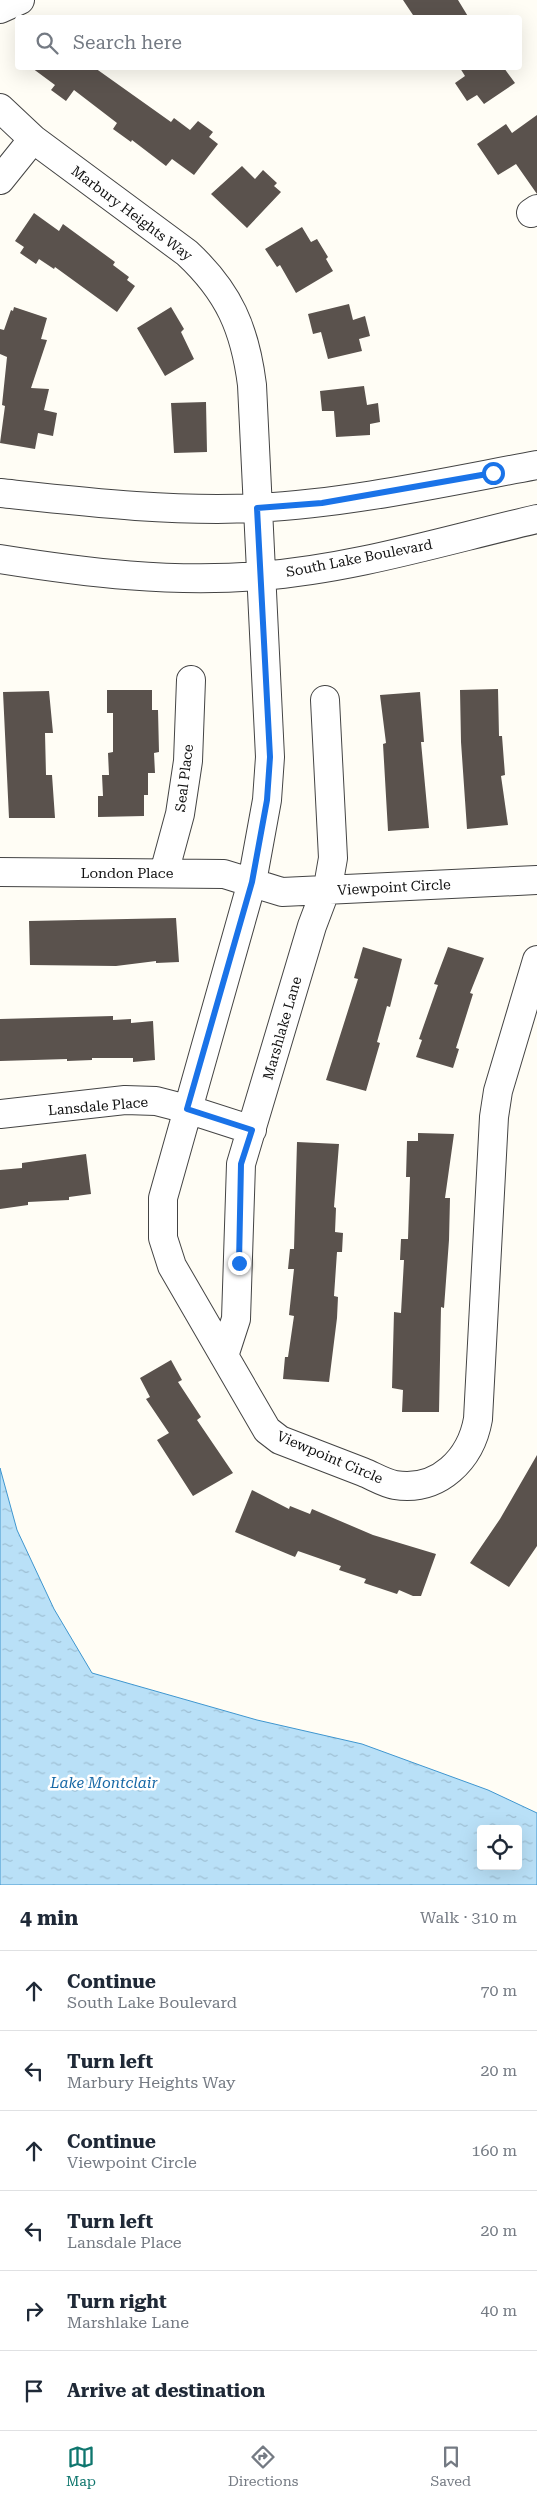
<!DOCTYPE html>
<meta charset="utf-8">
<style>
body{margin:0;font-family:"Roboto Serif",serif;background:#f6f6f7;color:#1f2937}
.controls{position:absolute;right:15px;bottom:15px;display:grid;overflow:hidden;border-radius:5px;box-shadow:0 5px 20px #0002}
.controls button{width:45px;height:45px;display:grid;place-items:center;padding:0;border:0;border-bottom:1px solid #e0e1e3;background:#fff;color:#1f2937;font:25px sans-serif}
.stop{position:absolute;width:15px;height:15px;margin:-11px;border:4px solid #1a73e8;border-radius:50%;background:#fff}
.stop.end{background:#1a73e8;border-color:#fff;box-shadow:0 1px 5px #0008}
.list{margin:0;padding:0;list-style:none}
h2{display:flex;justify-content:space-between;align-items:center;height:65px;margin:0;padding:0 20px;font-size:21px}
h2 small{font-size:16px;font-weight:400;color:#747a83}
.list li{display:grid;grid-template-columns:32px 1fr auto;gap:15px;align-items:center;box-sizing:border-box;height:80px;padding:0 20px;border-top:1px solid #e0e1e3}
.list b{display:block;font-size:19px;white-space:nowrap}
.list p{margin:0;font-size:16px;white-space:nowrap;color:#747a83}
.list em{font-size:16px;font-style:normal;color:#747a83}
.icon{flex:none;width:28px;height:28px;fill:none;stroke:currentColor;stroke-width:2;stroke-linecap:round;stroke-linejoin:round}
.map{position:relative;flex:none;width:537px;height:1885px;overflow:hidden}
.search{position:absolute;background:#fff;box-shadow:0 5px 20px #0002;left:15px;right:15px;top:15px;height:55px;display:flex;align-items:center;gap:12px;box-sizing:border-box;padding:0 18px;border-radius:5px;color:#747a83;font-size:19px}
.sheet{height:545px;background:#fff}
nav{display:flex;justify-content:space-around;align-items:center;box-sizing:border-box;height:70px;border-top:1px solid #e0e1e3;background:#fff;font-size:14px;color:#747a83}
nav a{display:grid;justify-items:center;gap:2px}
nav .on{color:#0f766e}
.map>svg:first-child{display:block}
</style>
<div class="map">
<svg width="537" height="1885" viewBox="0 0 537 1885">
<defs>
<pattern id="water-ripples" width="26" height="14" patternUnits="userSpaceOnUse" patternTransform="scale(1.25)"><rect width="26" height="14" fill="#b9e0f7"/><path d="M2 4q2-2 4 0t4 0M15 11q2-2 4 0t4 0" fill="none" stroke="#9ebfd3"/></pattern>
</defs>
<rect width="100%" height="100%" fill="#fffdf5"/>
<path fill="url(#water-ripples)" stroke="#3f96cf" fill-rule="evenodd" d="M 0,1468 L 17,1530 L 54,1609 L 92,1673 L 257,1720 L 362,1744 L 488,1790 L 537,1813 L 537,1885 L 0,1885 ZM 481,1829 L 518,1829 L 518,1866 L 481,1866 Z"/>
<path fill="#5a524d" d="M 403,0 L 458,0 L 469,18 L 415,18 Z
M 32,68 L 95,68 L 171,122 L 174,118 L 190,130 L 198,121 L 213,132 L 209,137 L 218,144 L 194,175 L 172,159 L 166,166 L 132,140 L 131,142 L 113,129 L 117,123 L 74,90 L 66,101 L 51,90 L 55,85 Z
M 460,68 L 504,68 L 515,83 L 484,104 L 477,95 L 467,101 L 455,83 L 465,76 Z
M 537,115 L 537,194 L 516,164 L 498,175 L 477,144 L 506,124 L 512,133 Z
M 242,166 L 255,179 L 263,170 L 277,183 L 274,186 L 281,192 L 247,228 L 211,194 Z
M 34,213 L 59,231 L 63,224 L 115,262 L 113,265 L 129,277 L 127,280 L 135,286 L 117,312 L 55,267 L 54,269 L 39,259 L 36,264 L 20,253 L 24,247 L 15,241 Z
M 302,227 L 311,242 L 317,239 L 328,257 L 326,259 L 333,271 L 296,293 L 280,265 L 277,267 L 265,249 Z
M 349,304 L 353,320 L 365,316 L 370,336 L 359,339 L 362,351 L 328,359 L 321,332 L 313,334 L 308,314 Z
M 14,307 L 47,318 L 41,339 L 47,340 L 31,388 L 49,389 L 44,410 L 57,413 L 53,436 L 38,433 L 35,449 L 0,443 L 5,406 L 2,405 L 7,357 L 0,354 L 0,329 L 4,330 L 11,310 L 13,311 Z
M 171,307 L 184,329 L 181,332 L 194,359 L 165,376 L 137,328 Z
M 364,386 L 367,405 L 378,403 L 380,422 L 370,424 L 370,435 L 336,437 L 334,411 L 322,411 L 320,391 Z
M 206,402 L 207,452 L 174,453 L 171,403 Z
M 498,689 L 499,736 L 502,736 L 505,775 L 501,776 L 508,825 L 467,829 L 461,742 L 460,690 Z
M 107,690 L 152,690 L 152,710 L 158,710 L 159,752 L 154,753 L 155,773 L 148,773 L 148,795 L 144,795 L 144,816 L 98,817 L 98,796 L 103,796 L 102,775 L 109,775 L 108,753 L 113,752 L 113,713 L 107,713 Z
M 49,691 L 53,733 L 45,733 L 46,775 L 52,775 L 55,818 L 9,818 L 3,692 Z
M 420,692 L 424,742 L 421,742 L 429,828 L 388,831 L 383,744 L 386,743 L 380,695 Z
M 176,918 L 179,962 L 156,963 L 156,961 L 116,966 L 30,965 L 29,921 Z
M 363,947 L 402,959 L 390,1007 L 387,1006 L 377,1042 L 380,1043 L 366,1091 L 326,1080 L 358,979 L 354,978 Z
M 448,947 L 484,958 L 470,993 L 473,994 L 456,1048 L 459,1049 L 453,1068 L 416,1057 L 422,1040 L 419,1039 L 438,985 L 434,984 Z
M 113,1016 L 113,1020 L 131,1019 L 131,1023 L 153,1021 L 155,1060 L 133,1062 L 133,1058 L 92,1058 L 92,1060 L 67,1061 L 67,1059 L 0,1061 L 0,1019 Z
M 418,1133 L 454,1134 L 445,1198 L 450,1198 L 449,1240 L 444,1308 L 441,1307 L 439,1412 L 402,1412 L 403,1390 L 392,1388 L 394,1312 L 401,1313 L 404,1260 L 400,1260 L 401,1239 L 408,1239 L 410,1177 L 406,1177 L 407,1141 L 418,1141 Z
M 297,1142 L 339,1144 L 334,1207 L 336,1208 L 335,1232 L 343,1233 L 342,1252 L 337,1252 L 334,1296 L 338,1297 L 337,1318 L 329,1382 L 283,1379 L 285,1357 L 288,1357 L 294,1316 L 289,1315 L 294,1269 L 288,1269 L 290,1249 L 294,1249 Z
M 86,1154 L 91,1194 L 69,1197 L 69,1200 L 28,1202 L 28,1205 L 0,1209 L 0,1170 L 22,1168 L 22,1163 Z
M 171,1360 L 182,1380 L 178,1382 L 201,1417 L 197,1420 L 233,1473 L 193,1496 L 157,1440 L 169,1433 L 146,1399 L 150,1397 L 140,1378 Z
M 537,1455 L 537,1546 L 509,1587 L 470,1563 L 500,1519 Z
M 252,1490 L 289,1509 L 290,1506 L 310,1514 L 312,1509 L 373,1535 L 436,1554 L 421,1596 L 413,1596 L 399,1590 L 397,1594 L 364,1583 L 366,1579 L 339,1570 L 341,1566 L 298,1551 L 295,1557 L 235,1532 Z"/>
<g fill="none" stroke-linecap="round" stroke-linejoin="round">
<defs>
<path id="minor" d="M 0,9 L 20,0
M 0,108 L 33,139 L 187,253 C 229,292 245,329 252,385 L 270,757 L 267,800 L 252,882 L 163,1198 L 163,1238 L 172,1266 L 267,1430 L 280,1440 C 308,1451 335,1461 363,1472 C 373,1476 384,1483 395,1485 C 439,1492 471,1459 478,1419 L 494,1117 L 498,1091 L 537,960
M 0,180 L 33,139
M 531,213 L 537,209
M 0,493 C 85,502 171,512 257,508 C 351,503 445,482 537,465
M 0,559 C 88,573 171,583 260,576 C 353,569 446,540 537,519
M 0,872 L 224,874 L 282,892 L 537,880
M 164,873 L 180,814 L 188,761 L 191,680
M 0,1114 L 125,1100 L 156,1101 L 187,1109 L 252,1130
M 224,1356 L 236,1319 L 241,1164 L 312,926 L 329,881 L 333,858 L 325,700"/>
</defs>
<use href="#minor" stroke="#444" stroke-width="30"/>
<use href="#minor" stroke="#fff" stroke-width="28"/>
</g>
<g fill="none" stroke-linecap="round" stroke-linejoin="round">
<path stroke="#1a73e8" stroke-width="6" d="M 239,1263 L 241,1164 L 252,1130 L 187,1109 L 252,882 L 267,800 L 270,757 L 257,508 L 322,503 L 493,473"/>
</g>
<g text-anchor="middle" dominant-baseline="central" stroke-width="5" stroke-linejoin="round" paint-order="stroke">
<g font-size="14" fill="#111" stroke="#fff">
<text transform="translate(132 213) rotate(37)">Marbury Heights Way</text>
<text transform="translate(359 558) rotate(-11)">South Lake Boulevard</text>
<text transform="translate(184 778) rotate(-83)">Seal Place</text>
<text x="127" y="873">London Place</text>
<text transform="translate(394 887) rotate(-3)">Viewpoint Circle</text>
<text transform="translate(282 1028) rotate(-74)">Marshlake Lane</text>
<text transform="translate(98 1106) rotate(-5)">Lansdale Place</text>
<text transform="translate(330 1457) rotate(23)">Viewpoint Circle</text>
</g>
<g font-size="15" font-style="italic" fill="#1768a6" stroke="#fff">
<text x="104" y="1783">Lake Montclair</text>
</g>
</g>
</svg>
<div class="controls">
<button><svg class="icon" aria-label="locate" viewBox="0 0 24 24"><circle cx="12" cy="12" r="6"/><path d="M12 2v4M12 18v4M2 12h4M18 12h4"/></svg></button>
</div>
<div class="stop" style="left:493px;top:473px"></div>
<div class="stop end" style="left:239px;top:1263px"></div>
<div class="search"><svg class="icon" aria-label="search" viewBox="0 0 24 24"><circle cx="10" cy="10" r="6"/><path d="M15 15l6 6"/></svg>Search here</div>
</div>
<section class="sheet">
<h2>4 min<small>Walk · 310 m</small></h2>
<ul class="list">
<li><svg class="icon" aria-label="ahead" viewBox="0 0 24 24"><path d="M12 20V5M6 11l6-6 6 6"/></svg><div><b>Continue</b><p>South Lake Boulevard</p></div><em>70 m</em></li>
<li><svg class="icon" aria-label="left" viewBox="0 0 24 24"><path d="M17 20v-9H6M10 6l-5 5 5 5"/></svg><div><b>Turn left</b><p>Marbury Heights Way</p></div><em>20 m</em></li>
<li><svg class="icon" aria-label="ahead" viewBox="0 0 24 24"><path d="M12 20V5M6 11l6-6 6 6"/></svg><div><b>Continue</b><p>Viewpoint Circle</p></div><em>160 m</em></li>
<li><svg class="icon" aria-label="left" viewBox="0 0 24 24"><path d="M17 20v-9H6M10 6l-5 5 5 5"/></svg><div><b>Turn left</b><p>Lansdale Place</p></div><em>20 m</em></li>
<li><svg class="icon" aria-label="right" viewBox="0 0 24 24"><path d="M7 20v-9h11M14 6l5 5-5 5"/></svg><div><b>Turn right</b><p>Marshlake Lane</p></div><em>40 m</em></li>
<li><svg class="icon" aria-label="arrive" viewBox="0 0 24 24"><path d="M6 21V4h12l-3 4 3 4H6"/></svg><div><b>Arrive at destination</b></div></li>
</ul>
</section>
<nav>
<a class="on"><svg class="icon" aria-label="map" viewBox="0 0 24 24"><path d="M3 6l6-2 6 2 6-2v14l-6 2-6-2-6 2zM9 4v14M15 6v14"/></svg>Map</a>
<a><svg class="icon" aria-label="directions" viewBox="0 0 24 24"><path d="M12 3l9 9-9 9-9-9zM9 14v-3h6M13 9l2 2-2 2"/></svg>Directions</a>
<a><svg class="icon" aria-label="saved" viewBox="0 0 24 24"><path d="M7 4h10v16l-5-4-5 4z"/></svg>Saved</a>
</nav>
